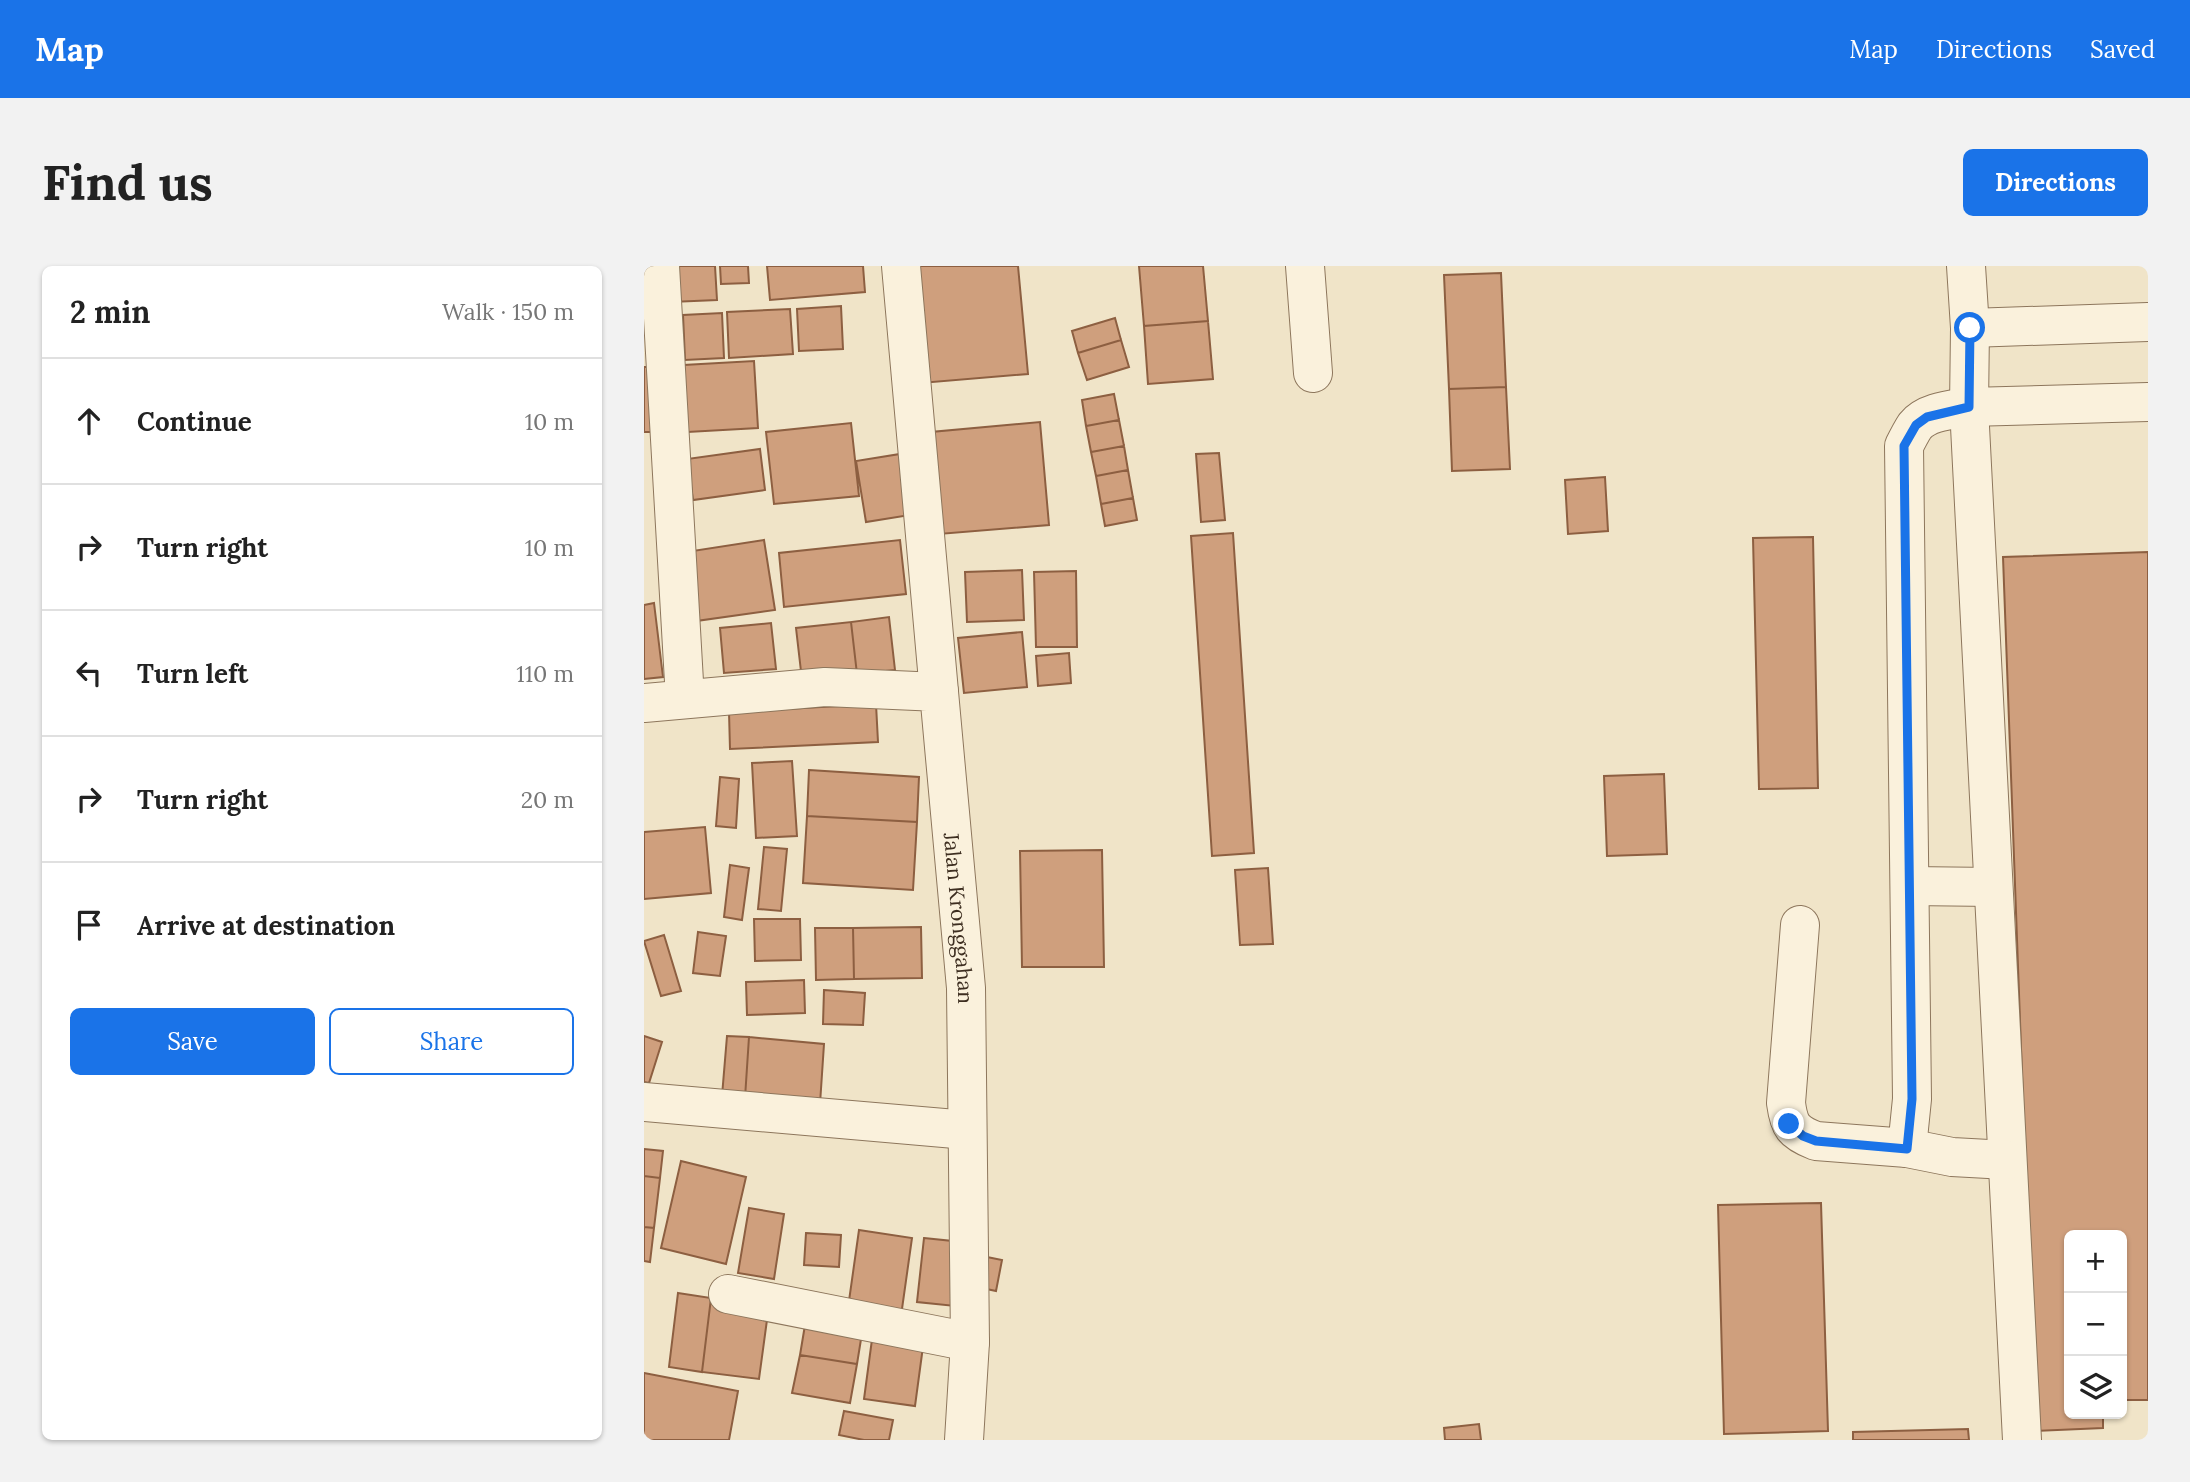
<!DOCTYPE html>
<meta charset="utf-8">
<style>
body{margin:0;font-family:Lora,serif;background:#f2f2f2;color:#222}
.controls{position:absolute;right:21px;bottom:21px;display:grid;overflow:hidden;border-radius:10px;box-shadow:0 2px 5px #0004}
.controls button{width:63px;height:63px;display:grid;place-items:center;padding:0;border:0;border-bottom:2px solid #e0e0e0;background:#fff;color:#222;font:35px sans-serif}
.stop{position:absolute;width:21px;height:21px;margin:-16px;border:5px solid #1a73e8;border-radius:50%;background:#fff}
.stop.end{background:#1a73e8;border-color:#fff;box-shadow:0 2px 7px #0008}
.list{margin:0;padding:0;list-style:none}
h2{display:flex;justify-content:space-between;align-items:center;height:91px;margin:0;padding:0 28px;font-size:30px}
h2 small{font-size:23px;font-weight:400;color:#767676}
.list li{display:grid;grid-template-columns:46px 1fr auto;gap:21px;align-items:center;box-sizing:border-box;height:126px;padding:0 28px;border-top:2px solid #e0e0e0}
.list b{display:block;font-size:26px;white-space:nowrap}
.list em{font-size:23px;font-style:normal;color:#767676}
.actions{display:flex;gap:14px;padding:21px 28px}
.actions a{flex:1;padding:16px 0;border:2px solid #1a73e8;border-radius:10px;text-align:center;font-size:24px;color:#1a73e8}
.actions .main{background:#1a73e8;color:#fff}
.icon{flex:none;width:38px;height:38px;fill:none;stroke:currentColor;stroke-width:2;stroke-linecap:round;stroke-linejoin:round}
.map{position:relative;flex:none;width:1504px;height:1174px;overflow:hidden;border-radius:10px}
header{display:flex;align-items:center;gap:42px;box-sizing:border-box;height:98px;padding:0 35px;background:#1a73e8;color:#fff}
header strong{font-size:33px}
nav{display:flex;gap:38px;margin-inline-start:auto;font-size:24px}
.intro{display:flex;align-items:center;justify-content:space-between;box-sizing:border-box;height:168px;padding:0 42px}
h1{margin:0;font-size:49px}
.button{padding:18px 32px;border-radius:10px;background:#1a73e8;color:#fff;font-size:24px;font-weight:700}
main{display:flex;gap:42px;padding:0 42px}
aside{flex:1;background:#fff;border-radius:10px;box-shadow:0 2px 5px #0004}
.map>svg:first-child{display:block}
</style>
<header>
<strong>Map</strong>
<nav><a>Map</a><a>Directions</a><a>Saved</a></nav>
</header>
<div class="intro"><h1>Find us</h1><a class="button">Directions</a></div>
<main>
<aside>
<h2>2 min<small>Walk · 150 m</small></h2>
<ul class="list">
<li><svg class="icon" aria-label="ahead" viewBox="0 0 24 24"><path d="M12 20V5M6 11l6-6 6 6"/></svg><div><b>Continue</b></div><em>10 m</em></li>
<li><svg class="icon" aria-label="right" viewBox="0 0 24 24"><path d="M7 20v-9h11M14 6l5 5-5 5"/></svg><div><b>Turn right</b></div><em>10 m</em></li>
<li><svg class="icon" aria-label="left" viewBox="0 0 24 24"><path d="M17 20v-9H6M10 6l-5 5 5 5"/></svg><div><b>Turn left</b></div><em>110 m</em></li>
<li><svg class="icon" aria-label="right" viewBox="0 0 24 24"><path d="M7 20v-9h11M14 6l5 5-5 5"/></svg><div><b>Turn right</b></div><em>20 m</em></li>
<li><svg class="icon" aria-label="arrive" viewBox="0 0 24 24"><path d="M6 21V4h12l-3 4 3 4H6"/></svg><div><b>Arrive at destination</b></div></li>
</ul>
<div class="actions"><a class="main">Save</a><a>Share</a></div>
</aside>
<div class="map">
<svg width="1504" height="1174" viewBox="0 0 1504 1174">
<rect width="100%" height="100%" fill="#f0e4c8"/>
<path fill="#cf9f7d" stroke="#8d5f41" stroke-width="2" d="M 25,0 L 71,0 L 73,34 L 27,36 Z
M 76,0 L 104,0 L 105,17 L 77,18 Z
M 123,0 L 219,0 L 221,26 L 126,34 Z
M 267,0 L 374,0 L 384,108 L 277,117 Z
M 495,0 L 559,0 L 564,55 L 500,60 Z
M 857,7 L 862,121 L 805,123 L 800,9 Z
M 197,40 L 199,83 L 155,85 L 153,43 Z
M 146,43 L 149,88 L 85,92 L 83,46 Z
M 78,47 L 80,92 L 41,94 L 39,49 Z
M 471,52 L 477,74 L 434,87 L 428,65 Z
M 564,55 L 569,113 L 504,118 L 500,60 Z
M 477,74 L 485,101 L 443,114 L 434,87 Z
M 110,95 L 114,162 L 26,167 L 22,100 Z
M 0,101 L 8,101 L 8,166 L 0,166 Z
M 862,121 L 866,203 L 808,205 L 805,123 Z
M 470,128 L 475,154 L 442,160 L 438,134 Z
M 475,154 L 480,180 L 447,186 L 442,160 Z
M 396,156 L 405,259 L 295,268 L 287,166 Z
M 207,157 L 215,230 L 130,238 L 122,166 Z
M 480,180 L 484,204 L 452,210 L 447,186 Z
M 116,183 L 121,224 L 49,234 L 43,193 Z
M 575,187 L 581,254 L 557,256 L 552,188 Z
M 256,188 L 266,249 L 222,256 L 212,195 Z
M 484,204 L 489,232 L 457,238 L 452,210 Z
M 961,211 L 964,265 L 924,268 L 921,214 Z
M 489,232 L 493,254 L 461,260 L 457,238 Z
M 589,267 L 610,587 L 568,590 L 547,270 Z
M 1169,271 L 1174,522 L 1115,523 L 1109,272 Z
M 120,274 L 131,344 L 52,355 L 42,286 Z
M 256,274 L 262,328 L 140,341 L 135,287 Z
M 1504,286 L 1504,1134 L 1478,1134 L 1478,969 L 1425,969 L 1425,1148 L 1459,1148 L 1459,1162 L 1391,1165 L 1359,291 Z
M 378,304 L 380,354 L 323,356 L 321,306 Z
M 432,305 L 433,381 L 392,381 L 390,306 Z
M 10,337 L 19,411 L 0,413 L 0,339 Z
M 245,351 L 251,404 L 213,408 L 207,356 Z
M 207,356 L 213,408 L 158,414 L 152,362 Z
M 127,357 L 132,403 L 80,407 L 76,362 Z
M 378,366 L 383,421 L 320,427 L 314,372 Z
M 425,387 L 427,417 L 394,420 L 392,390 Z
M 232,438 L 234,476 L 86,483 L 85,446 Z
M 148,495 L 153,570 L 112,572 L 108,497 Z
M 165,504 L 275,511 L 273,556 L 163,550 Z
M 1020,508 L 1023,588 L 963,590 L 960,510 Z
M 76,511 L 95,513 L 92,562 L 72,560 Z
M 163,550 L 273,556 L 269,624 L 159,617 Z
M 61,561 L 67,627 L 0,633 L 0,566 Z
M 120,581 L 143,583 L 137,645 L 114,643 Z
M 458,584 L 460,701 L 378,701 L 376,585 Z
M 86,599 L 105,602 L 98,654 L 80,651 Z
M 624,602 L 629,678 L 596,679 L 591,604 Z
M 110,653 L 156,653 L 157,694 L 111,695 Z
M 277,661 L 278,712 L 210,713 L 209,662 Z
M 171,662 L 209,662 L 210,713 L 172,714 Z
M 54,666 L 82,670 L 76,710 L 49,707 Z
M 20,669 L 37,725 L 17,730 L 0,675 Z
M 160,714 L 161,747 L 103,749 L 102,716 Z
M 180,724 L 221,727 L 219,759 L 179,758 Z
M 0,770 L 18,776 L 5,817 L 0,816 Z
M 83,770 L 105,771 L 101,832 L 78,830 Z
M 105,771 L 180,778 L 176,838 L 101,832 Z
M 0,883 L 19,885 L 16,912 L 0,910 Z
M 37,895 L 102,911 L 82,998 L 17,982 Z
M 0,910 L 16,912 L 10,962 L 0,961 Z
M 1177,937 L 1184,1165 L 1080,1168 L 1074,939 Z
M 105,942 L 140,948 L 130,1013 L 94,1007 Z
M 0,961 L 10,962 L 6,996 L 0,995 Z
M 215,964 L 268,972 L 257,1050 L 204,1042 Z
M 162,967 L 197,969 L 195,1001 L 160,999 Z
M 280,972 L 318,976 L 311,1040 L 273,1036 Z
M 338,990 L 358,994 L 352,1025 L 333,1021 Z
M 34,1027 L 67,1032 L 58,1106 L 25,1101 Z
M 67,1032 L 125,1039 L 115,1113 L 58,1106 Z
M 161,1059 L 218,1067 L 213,1098 L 156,1089 Z
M 229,1066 L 280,1073 L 271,1140 L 220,1133 Z
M 156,1089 L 213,1098 L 206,1137 L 148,1127 Z
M 0,1107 L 94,1125 L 85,1174 L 0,1174 Z
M 200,1145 L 249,1154 L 245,1174 L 220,1174 L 195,1169 Z
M 835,1158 L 837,1174 L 801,1174 L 800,1162 Z
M 1324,1163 L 1325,1174 L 1209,1174 L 1209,1166 Z"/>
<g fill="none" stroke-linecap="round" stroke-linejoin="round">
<defs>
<g id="minor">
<path d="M 16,0 L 41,433"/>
<path d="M 257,0 L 295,426"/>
<path d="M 661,0 L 669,107"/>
<path d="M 1322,0 L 1326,62 L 1325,141 L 1378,1174"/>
<path d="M 1326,62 L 1504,56"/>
<path id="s1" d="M 0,437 L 181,421 L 295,426 L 322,722 L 326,1076 L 320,1174"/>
<path d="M 1266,620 L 1349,621"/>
<path d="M 1156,659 L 1142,837 C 1145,860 1149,866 1172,875 L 1263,882 L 1268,833 L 1260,180 C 1263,174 1267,166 1271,160 C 1283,145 1308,144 1325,141 L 1504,136"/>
<path d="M 0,836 L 323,864"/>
<path d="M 1263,882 L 1308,891 L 1363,894"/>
<path d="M 84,1028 L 326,1076"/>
</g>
</defs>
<use href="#minor" stroke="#8d765c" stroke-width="40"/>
<use href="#minor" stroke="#faf1dc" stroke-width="38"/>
</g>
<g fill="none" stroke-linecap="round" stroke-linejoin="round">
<path stroke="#1a73e8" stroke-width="9" d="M 1145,858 L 1159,870 L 1172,875 L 1263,883 L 1268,833 L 1260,180 L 1272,159 L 1283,151 L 1325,141 L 1326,62"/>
</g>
<g text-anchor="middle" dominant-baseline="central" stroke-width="7" stroke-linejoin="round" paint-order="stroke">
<g font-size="21" fill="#3d2e20" stroke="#f7eed8">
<text stroke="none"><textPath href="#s1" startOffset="523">Jalan Kronggahan</textPath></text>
</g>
</g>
</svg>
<div class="controls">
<button>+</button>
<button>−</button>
<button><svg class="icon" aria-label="layers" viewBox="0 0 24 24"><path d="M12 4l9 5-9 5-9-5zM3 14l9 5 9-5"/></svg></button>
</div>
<div class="stop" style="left:1326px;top:62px"></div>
<div class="stop end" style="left:1145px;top:858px"></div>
</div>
</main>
